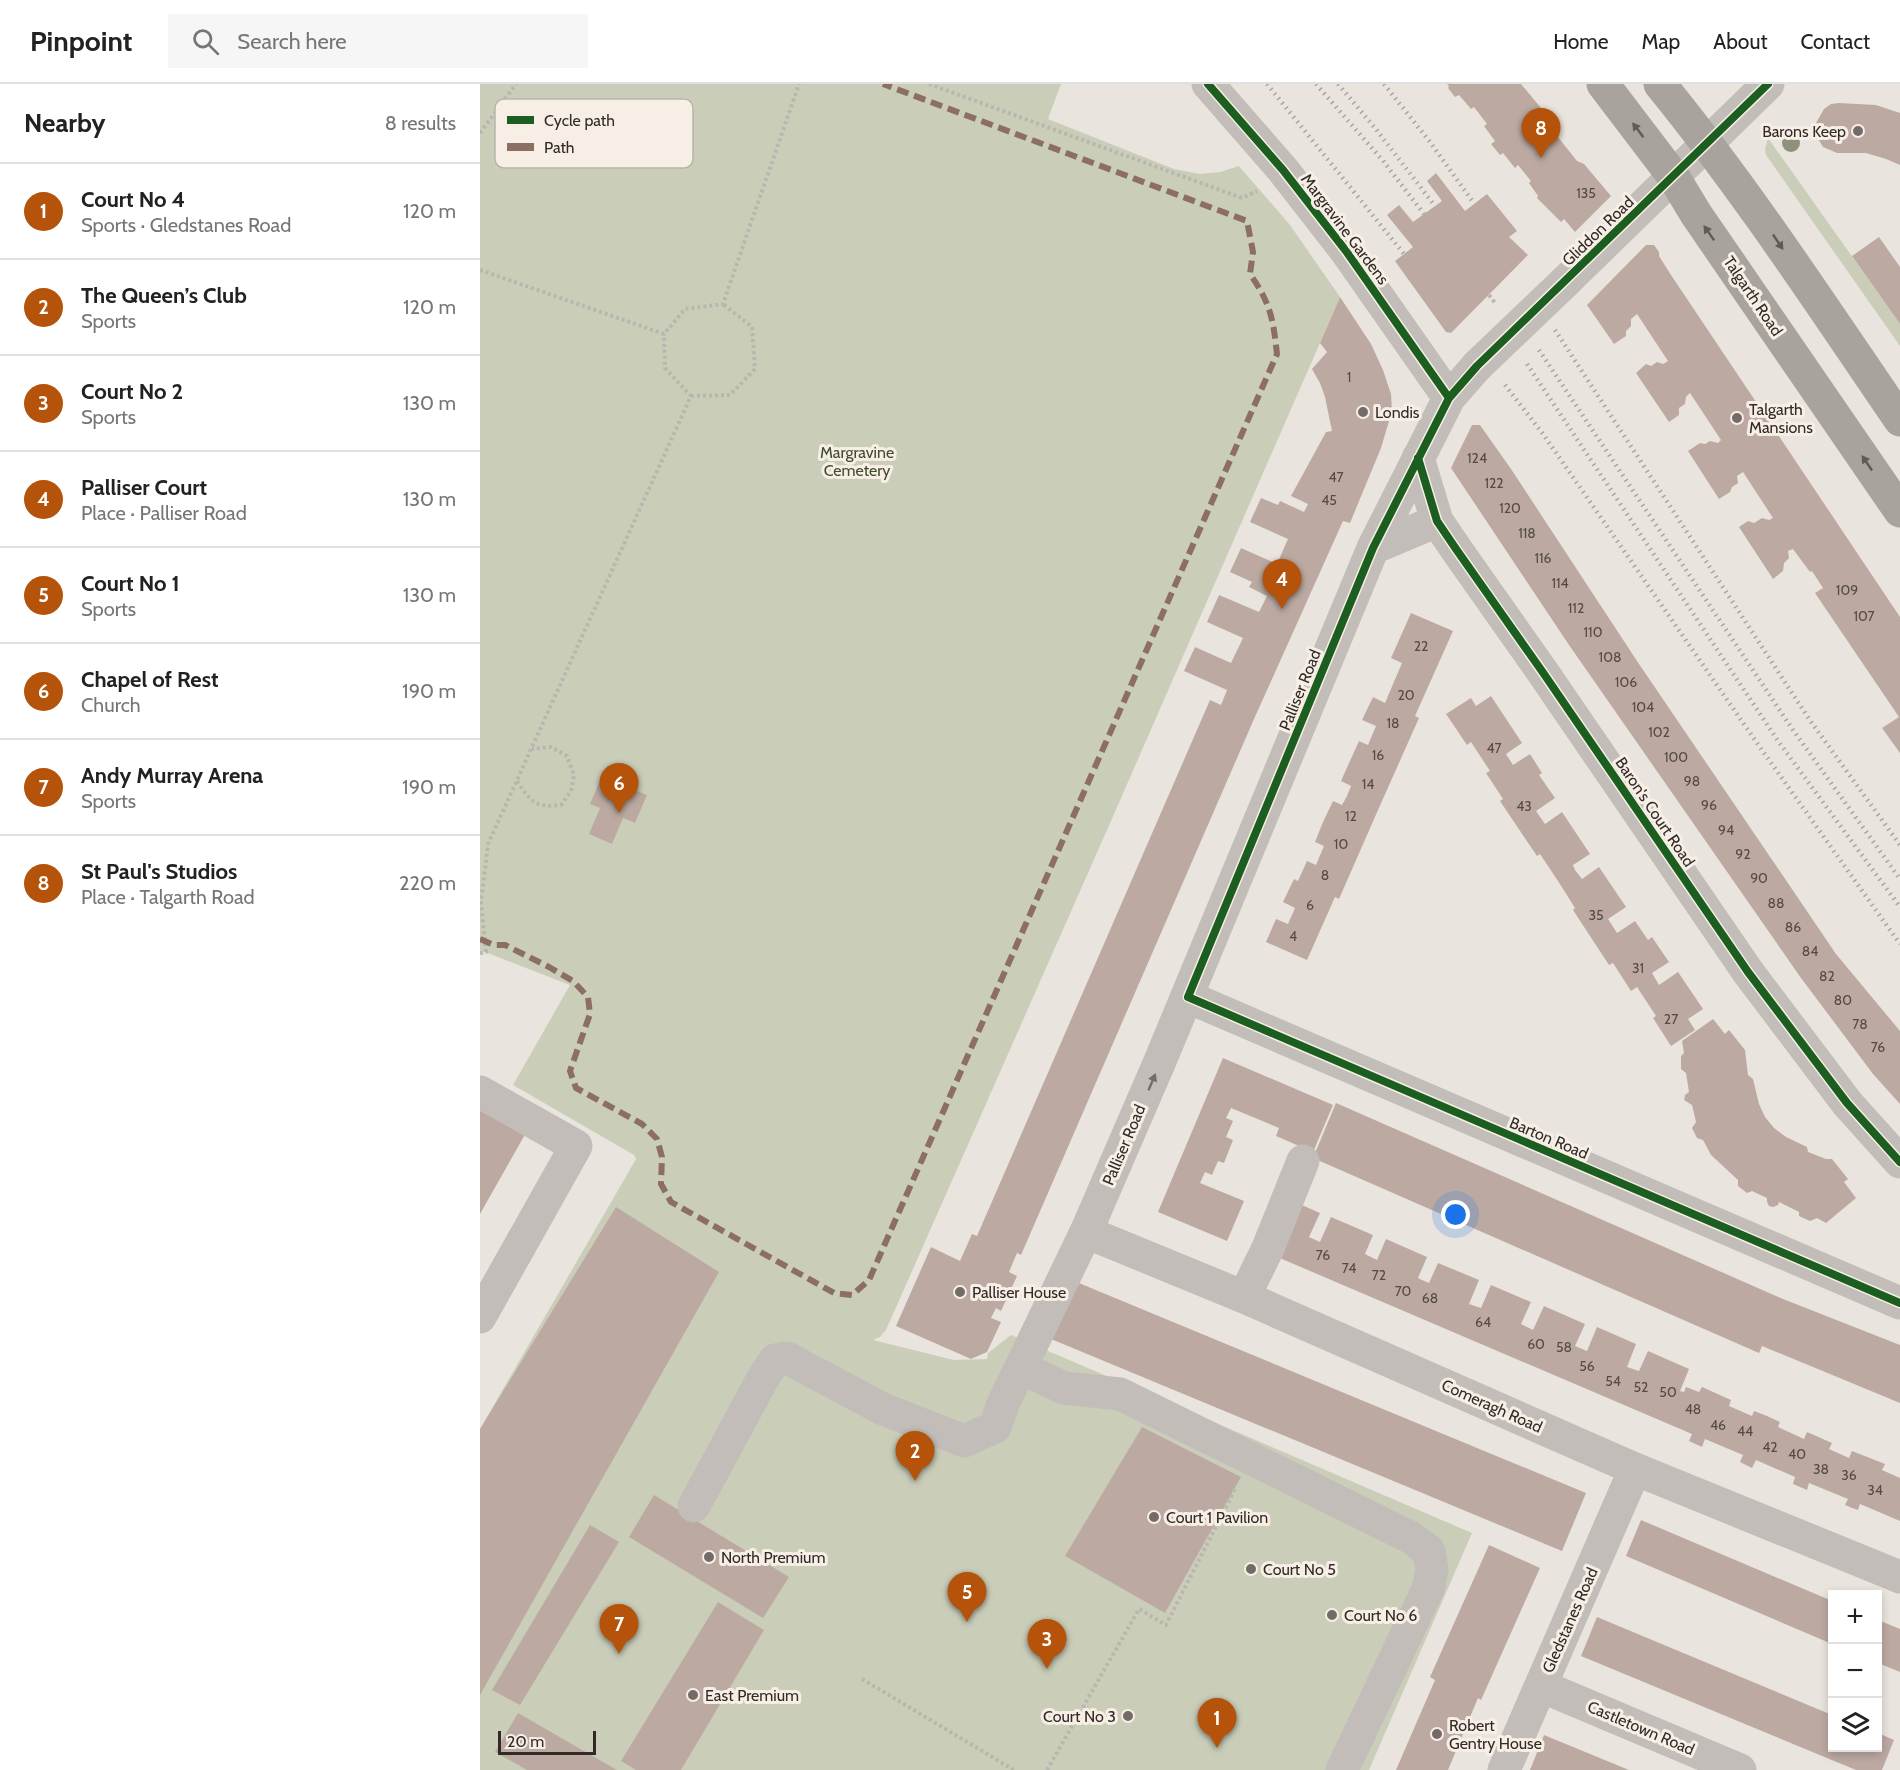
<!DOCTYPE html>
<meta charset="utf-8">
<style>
body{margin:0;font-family:Cabin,sans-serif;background:#f6f6f6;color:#222}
.controls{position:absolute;right:18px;bottom:18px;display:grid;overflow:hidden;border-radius:0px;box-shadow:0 3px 9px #0003}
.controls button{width:54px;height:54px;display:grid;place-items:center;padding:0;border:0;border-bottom:2px solid #e0e0e0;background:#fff;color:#222;font:30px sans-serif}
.scale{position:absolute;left:18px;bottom:15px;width:98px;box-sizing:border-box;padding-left:6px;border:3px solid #322a27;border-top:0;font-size:16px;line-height:21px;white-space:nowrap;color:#322a27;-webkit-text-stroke:4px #f7efe5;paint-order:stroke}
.you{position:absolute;left:976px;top:1131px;width:21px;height:21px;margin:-15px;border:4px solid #fff;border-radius:50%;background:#1a73e8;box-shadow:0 0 0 9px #1a73e833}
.badge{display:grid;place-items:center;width:39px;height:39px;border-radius:50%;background:#b45309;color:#fff;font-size:20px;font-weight:700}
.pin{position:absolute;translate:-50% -50px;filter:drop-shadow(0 2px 3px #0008)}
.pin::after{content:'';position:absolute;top:32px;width:21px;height:18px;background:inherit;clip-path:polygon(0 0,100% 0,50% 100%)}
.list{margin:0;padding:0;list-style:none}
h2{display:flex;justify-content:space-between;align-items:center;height:78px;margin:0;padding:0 24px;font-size:26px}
h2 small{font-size:20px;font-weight:400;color:#767676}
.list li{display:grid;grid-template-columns:39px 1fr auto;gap:18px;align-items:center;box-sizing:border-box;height:96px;padding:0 24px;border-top:2px solid #e0e0e0}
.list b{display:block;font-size:22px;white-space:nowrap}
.list p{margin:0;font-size:20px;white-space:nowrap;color:#767676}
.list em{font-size:20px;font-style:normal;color:#767676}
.icon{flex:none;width:33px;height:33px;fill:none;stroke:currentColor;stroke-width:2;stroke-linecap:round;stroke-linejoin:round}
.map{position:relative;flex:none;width:1420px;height:1686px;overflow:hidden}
header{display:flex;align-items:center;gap:36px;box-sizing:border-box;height:84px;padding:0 30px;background:#fff;border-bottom:2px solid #e0e0e0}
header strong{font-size:28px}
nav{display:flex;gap:33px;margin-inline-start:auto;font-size:21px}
.search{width:420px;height:54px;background:#f6f6f6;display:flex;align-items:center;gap:15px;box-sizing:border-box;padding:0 21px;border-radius:0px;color:#767676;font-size:22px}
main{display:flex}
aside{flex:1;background:#fff}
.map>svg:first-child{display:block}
</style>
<header>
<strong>Pinpoint</strong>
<div class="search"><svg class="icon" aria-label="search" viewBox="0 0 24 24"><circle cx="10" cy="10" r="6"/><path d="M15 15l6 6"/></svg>Search here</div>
<nav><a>Home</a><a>Map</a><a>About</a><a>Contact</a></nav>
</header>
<main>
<aside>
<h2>Nearby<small>8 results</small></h2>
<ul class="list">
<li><span class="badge">1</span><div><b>Court No 4</b><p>Sports · Gledstanes Road</p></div><em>120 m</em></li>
<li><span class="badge">2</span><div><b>The Queen’s Club</b><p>Sports</p></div><em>120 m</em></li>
<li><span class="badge">3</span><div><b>Court No 2</b><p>Sports</p></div><em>130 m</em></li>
<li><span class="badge">4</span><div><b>Palliser Court</b><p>Place · Palliser Road</p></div><em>130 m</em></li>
<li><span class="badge">5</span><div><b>Court No 1</b><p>Sports</p></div><em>130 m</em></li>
<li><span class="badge">6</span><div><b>Chapel of Rest</b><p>Church</p></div><em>190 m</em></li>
<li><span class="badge">7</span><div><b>Andy Murray Arena</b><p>Sports</p></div><em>190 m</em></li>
<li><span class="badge">8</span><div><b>St Paul's Studios</b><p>Place · Talgarth Road</p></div><em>220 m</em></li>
</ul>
</aside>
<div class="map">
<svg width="1420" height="1686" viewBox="0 0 1420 1686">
<rect width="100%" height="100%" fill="#eae4de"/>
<path fill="#caceb9" d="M 0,0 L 581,0 L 568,35 L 694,85 L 720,90 L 740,88 L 759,82 L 810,141 L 860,213 L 631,737 L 406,1246 L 400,1253 L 393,1256 L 474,1276 L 507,1275 L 508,1269 L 531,1251 L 992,1449 L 889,1686 L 0,1686 L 0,1345 L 156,1075 L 154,1071 L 33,1001 L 90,901 L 0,866 Z
M 1288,54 L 1420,240 L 1420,262 L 1286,71 L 1285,65 Z"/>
<path fill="#bcaaa2" d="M 967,0 L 1041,0 L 1066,30 L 1066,38 L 1097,77 L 1104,80 L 1131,112 L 1095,148 L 1084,135 L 1081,138 L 1057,114 L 1058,112 L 1049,99 L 1051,97 L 1038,81 L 1035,84 L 1023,69 L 1020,71 L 1011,60 L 1015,57 L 1004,42 L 1007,40 L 994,23 L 991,25 L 979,11 L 975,13 L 968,4 L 969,2 Z
M 1359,19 L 1396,21 L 1420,29 L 1420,81 L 1406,75 L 1386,69 L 1357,69 L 1343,63 L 1337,53 L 1335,41 L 1344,25 L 1351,20 Z
M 956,89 L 985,127 L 1007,110 L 1037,147 L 1029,153 L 1048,171 L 971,249 L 966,248 L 915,177 L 933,163 L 907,131 L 919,121 L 933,138 L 962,117 L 947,97 Z
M 1399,153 L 1420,183 L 1420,240 L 1372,172 Z
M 1166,161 L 1174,161 L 1179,168 L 1179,172 L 1191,191 L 1420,533 L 1420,669 L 1402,644 L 1419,633 L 1335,509 L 1343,504 L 1332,487 L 1330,488 L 1313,465 L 1308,467 L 1309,474 L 1304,479 L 1303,487 L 1293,495 L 1259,443 L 1268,437 L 1274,439 L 1282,434 L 1289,436 L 1293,434 L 1263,388 L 1257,392 L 1258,399 L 1252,403 L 1250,408 L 1239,415 L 1208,367 L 1220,359 L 1225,360 L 1230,357 L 1238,359 L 1241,356 L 1210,309 L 1206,313 L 1205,320 L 1199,324 L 1199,331 L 1189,338 L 1156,289 L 1166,280 L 1171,282 L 1177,278 L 1183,280 L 1188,277 L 1157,230 L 1151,235 L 1151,242 L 1146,247 L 1146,252 L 1134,260 L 1107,221 Z
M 860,213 L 891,260 L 903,286 L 911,310 L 912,327 L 901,364 L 870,439 L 863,437 L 774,635 L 541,1171 L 537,1169 L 529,1188 L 537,1192 L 521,1227 L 516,1224 L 511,1234 L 521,1238 L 507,1268 L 491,1275 L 416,1242 L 451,1163 L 480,1177 L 492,1150 L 497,1152 L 730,616 L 741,621 L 747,606 L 704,587 L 715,563 L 751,579 L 763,554 L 727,538 L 739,511 L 779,528 L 787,512 L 769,503 L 772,498 L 750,488 L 761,464 L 797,480 L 808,455 L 770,438 L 781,414 L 798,421 L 800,417 L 824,428 L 828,420 L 811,412 L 846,348 L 852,347 L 845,313 L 840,299 L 832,285 L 847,268 L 840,259 Z
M 992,341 L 1000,341 L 1031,385 L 1157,577 L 1356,870 L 1420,947 L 1420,1020 L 1393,990 L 1321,894 L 1089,561 L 971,384 Z
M 931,529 L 973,547 L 935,632 L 939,634 L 898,726 L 859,815 L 855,813 L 827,876 L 786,858 L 796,835 L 808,840 L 815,824 L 803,818 L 814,795 L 818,797 L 827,777 L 836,781 L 844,762 L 835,758 L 843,738 L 853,717 L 862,721 L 867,712 L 871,702 L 861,697 L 879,657 L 888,661 L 896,642 L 882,636 L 893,613 L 905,619 L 922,579 L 911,574 Z
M 1011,612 L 1042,659 L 1026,670 L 1033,681 L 1050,670 L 1062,689 L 1059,691 L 1075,714 L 1056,727 L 1065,740 L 1082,728 L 1110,770 L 1093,781 L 1095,786 L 1102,795 L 1119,783 L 1146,823 L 1128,835 L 1137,849 L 1155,837 L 1168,856 L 1172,853 L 1189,878 L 1172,889 L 1179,901 L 1198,888 L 1223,925 L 1208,935 L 1215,946 L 1191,962 L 1173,934 L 1176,932 L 1157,903 L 1151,907 L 1133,879 L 1129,881 L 1093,826 L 1095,824 L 1078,797 L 1060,770 L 1057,772 L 1020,717 L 1023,715 L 1006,689 L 1010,687 L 991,658 L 987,661 L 966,630 L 991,614 L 996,622 Z
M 122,692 L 167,711 L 155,739 L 143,734 L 132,760 L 109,750 L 120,724 L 110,720 Z
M 1233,935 L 1245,950 L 1249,946 L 1265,966 L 1268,991 L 1273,995 L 1279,1020 L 1285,1033 L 1294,1044 L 1306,1053 L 1327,1063 L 1328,1068 L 1346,1075 L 1352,1075 L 1368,1095 L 1364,1098 L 1376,1114 L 1346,1139 L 1337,1134 L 1330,1137 L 1319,1132 L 1319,1128 L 1299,1118 L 1298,1121 L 1293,1123 L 1289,1122 L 1287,1118 L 1287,1114 L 1272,1107 L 1267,1109 L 1258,1102 L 1258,1096 L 1231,1071 L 1223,1056 L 1217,1054 L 1212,1044 L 1216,1038 L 1212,1021 L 1204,1016 L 1205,1011 L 1209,1008 L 1206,989 L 1201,985 L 1201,972 L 1204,969 L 1202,957 Z
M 743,974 L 853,1021 L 833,1068 L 796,1052 L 799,1044 L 751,1024 L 746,1034 L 753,1037 L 746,1053 L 753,1056 L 744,1079 L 738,1077 L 732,1091 L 725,1088 L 720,1099 L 764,1117 L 747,1157 L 678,1128 Z
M 856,1019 L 1303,1215 L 1420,1261 L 1420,1319 L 1282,1262 L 1279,1269 L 833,1074 Z
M 0,1021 L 47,1047 L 0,1130 Z
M 817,1119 L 840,1129 L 829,1153 L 840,1158 L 851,1133 L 893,1151 L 885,1170 L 897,1176 L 906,1155 L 947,1173 L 938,1194 L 942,1196 L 949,1199 L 958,1179 L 999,1196 L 989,1220 L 1001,1224 L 1011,1201 L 1051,1218 L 1041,1240 L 1053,1246 L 1064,1222 L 1105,1240 L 1095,1262 L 1107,1267 L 1117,1243 L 1156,1260 L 1147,1283 L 1159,1287 L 1168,1267 L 1209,1285 L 1200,1307 L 1204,1308 L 1206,1303 L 1219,1308 L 1222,1303 L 1251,1316 L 1249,1322 L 1272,1332 L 1274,1327 L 1287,1332 L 1300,1338 L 1298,1343 L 1324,1355 L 1327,1348 L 1352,1359 L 1349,1365 L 1369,1374 L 1372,1367 L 1405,1380 L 1402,1386 L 1420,1394 L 1420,1437 L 1380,1420 L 1378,1426 L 1372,1424 L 1365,1421 L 1368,1415 L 1329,1399 L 1327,1406 L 1313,1400 L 1315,1393 L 1276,1376 L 1272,1384 L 1260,1378 L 1263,1371 L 1225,1355 L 1222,1363 L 1209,1357 L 1212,1350 L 795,1172 Z
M 136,1123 L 239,1188 L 0,1611 L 0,1345 Z
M 594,1197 L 1106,1409 L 1082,1467 L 571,1255 Z
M 662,1343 L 761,1393 L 685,1529 L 585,1472 Z
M 174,1411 L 309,1493 L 283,1534 L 149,1453 Z
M 1161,1436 L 1352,1517 L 1352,1560 L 1146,1472 Z
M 110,1441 L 139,1458 L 40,1621 L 12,1606 Z
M 1009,1461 L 1060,1484 L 1001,1616 L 998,1614 L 968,1686 L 916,1686 L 955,1596 L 950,1593 Z
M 238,1518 L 284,1546 L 201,1686 L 156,1686 L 141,1677 Z
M 1117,1533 L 1352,1631 L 1352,1664 L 1398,1664 L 1398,1649 L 1414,1656 L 1402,1686 L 1376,1686 L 1101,1572 Z
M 1398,1536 L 1420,1545 L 1420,1588 L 1398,1579 Z
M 38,1629 L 137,1686 L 47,1686 L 15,1668 Z
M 1064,1651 L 1149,1686 L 1050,1686 Z"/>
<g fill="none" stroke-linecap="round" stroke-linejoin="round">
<path stroke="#bbb5b0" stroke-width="4" stroke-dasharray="3 3" stroke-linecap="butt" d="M 449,0 L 762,114 L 777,107
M 0,49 L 36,0
M 0,186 L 184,250 L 205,225 L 243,220 L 319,0
M 1009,211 L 1015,219
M 211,312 L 250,311 L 275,285 L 272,243 L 243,220
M 37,697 C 51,718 55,724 81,721 L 91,707 L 94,691 L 87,672 L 71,663 L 52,665
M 0,869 L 6,868 L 1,819 L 8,760 L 211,312 L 185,284 L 184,250
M 382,1595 L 534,1686
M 567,1686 L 659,1525 L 686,1541 L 756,1403"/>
<path stroke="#c2bdb8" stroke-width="33" d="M 728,0 L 803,86 L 866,167 L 969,314
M 1087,196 L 1288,0
M 938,374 L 957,437 L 976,465 L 1064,590 L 1268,888 L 1367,1019 L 1420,1078
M 893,464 L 957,437
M 708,913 L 1420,1219
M 0,1008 L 96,1062 L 0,1233
M 606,1148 L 764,1213 L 1155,1385 L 1420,1493
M 764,1213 L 788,1164 L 823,1077
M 541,1284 L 584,1304 L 640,1310 L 930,1453 L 949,1467 L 952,1486 L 948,1505 L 862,1686
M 214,1422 L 283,1294 L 295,1276 L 307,1274 L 403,1325 L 484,1357 L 515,1343 L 523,1320 L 606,1148 L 680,977 L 893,464 L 969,314 L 997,282
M 1061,1602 L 1260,1686
M 1024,1686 L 1155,1385"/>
<path stroke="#a9a39d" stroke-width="33" d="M 1123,0 L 1193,92 L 1216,130 L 1420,427
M 1180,0 C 1267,107 1342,222 1420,336"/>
<path stroke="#aaa5a2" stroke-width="4.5" stroke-dasharray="1.5 4.5" stroke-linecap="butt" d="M 787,0 L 924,170
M 836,0 L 904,78 L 944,130
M 858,0 L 895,44 L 955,122
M 904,0 L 950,58 L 993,118
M 1075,246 L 1329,635 L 1420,761
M 1059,266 L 1313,646 L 1420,795
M 1047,280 L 1298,657 L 1420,823
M 1025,301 L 1063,350 L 1284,669 L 1420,860"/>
<path stroke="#c2bdb8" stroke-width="33" d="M 997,282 L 1087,196"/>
<path stroke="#8d6e63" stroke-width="6" stroke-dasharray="12 6" stroke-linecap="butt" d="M 0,855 L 14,861 L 25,861 L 69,883 L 93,897 L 108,913 L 110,930 L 90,987 L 96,1004 L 162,1040 L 177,1055 L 182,1073 L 181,1100 L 191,1118 L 354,1209 L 372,1211 L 389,1196 L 797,270 C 793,235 791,220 770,190 L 773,168 L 767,137 L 403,0"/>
<defs>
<path id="cycleway" d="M 728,0 L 803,86 L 866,167 L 969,314
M 1288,0 L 997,282 L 969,314 L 893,464 L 708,913 L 1420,1219
M 938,374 L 957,437 L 976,465 L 1064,590 L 1268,888 L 1367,1019 L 1420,1078"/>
</defs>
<use href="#cycleway" stroke="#f7efe5" stroke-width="11"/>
<use href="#cycleway" stroke="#1b5e20" stroke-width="8"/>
</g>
<circle fill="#8d927d" cx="1311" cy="59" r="9"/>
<defs><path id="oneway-solid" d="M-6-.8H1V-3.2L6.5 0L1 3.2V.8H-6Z" transform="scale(1.5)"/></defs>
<g fill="#625a56">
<use href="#oneway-solid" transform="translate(1158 46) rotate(-127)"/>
<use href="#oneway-solid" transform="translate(1229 149) rotate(-125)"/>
<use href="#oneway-solid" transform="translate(1298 158) rotate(56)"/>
<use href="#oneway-solid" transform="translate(1387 379) rotate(-124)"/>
</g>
<use fill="#736c68" href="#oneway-solid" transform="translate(672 998) rotate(-67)"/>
<g fill="#726b67" stroke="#f7efe5" stroke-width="2">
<circle cx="1378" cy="47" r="6"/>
<circle cx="883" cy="328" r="6"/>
<circle cx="1257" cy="334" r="6"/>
<circle cx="480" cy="1208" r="6"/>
<circle cx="674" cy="1433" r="6"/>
<circle cx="229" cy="1473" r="6"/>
<circle cx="771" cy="1485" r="6"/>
<circle cx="852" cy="1531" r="6"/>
<circle cx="213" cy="1611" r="6"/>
<circle cx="648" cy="1632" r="6"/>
<circle cx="957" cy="1650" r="6"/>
</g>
<g text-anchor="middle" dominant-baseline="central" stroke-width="6" stroke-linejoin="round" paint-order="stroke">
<g font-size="14" fill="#544a46">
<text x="1106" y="109">135</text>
<text x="869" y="293">1</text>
<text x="997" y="374">124</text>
<text x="856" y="393">47</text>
<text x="1014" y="399">122</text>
<text x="849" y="416">45</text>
<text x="1030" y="424">120</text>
<text x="1047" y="449">118</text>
<text x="1063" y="474">116</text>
<text x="1080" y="499">114</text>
<text x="1367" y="506">109</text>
<text x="1096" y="524">112</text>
<text x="1384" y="532">107</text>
<text x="1113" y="548">110</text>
<text x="941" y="562">22</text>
<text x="1130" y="573">108</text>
<text x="1146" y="598">106</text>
<text x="926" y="611">20</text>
<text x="1163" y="623">104</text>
<text x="913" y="639">18</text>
<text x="1179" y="648">102</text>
<text x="1014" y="664">47</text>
<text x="898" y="671">16</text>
<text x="1196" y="673">100</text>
<text x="1212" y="697">98</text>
<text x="888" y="700">14</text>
<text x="1229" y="721">96</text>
<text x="1044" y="722">43</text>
<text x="871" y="732">12</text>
<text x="1246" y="746">94</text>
<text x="861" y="760">10</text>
<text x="1263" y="770">92</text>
<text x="845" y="791">8</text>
<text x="1279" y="794">90</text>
<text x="1296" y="819">88</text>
<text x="830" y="821">6</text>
<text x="1116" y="831">35</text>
<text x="1313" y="843">86</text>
<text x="813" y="852">4</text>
<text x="1330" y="867">84</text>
<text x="1158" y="884">31</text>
<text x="1347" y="892">82</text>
<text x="1363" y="916">80</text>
<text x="1191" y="935">27</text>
<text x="1380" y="940">78</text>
<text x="1398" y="963">76</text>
<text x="843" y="1171">76</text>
<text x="869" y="1184">74</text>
<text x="899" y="1191">72</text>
<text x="923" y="1207">70</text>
<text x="950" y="1214">68</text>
<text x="1003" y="1238">64</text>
<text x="1056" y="1260">60</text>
<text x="1084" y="1263">58</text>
<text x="1107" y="1282">56</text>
<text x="1133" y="1297">54</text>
<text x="1161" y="1303">52</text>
<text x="1188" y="1308">50</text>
<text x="1213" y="1325">48</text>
<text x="1238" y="1341">46</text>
<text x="1265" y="1347">44</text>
<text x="1290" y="1363">42</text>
<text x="1317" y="1370">40</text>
<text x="1341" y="1385">38</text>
<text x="1369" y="1391">36</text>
<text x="1395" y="1406">34</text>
</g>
<g font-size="16" fill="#322a27" stroke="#f7efe5" text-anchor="start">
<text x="1366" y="47" text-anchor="end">Barons Keep</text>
<text x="1269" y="325">Talgarth<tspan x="1269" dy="18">Mansions</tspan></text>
<text x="895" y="328">Londis</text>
<text x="492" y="1208">Palliser House</text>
<text x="686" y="1433">Court 1 Pavilion</text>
<text x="241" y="1473">North Premium</text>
<text x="783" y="1485">Court No 5</text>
<text x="864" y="1531">Court No 6</text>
<text x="225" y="1611">East Premium</text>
<text x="636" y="1632" text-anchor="end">Court No 3</text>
<text x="969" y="1641">Robert<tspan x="969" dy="18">Gentry House</tspan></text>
</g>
<g font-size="16" fill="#322a27" stroke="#f7efe5">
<text transform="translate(865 145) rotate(53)">Margravine Gardens</text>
<text transform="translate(1118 147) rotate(-44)">Gliddon Road</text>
<text transform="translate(1273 212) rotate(56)">Talgarth Road</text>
<text transform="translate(820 606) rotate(-68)">Palliser Road</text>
<text transform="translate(1175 728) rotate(56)">Baron's Court Road</text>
<text transform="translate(1069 1054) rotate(23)">Barton Road</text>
<text transform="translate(644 1061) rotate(-67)">Palliser Road</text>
<text transform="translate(1012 1322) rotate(24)">Comeragh Road</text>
<text transform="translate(1090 1536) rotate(-66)">Gledstanes Road</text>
<text transform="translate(1161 1644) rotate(23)">Castletown Road</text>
</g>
<g font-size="16" fill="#414e2d" stroke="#f7efe5">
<text x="377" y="368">Margravine<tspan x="377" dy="18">Cemetery</tspan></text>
</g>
</g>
<rect x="15" y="15" width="198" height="69" rx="9" fill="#f7efe5" stroke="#bcb4ac" stroke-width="1.5"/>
<rect x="27" y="32" width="27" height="8" fill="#1b5e20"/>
<rect x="27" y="59" width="27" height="8" fill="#8d6e63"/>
<g font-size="16" fill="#322a27">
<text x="64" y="42">Cycle path</text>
<text x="64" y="69">Path</text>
</g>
</svg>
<div class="controls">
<button>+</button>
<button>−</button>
<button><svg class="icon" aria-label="layers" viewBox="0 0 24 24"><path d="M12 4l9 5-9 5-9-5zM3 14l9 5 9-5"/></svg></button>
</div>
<div class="scale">20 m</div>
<div class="you"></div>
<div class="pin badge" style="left:737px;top:1664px">1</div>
<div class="pin badge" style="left:435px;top:1397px">2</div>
<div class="pin badge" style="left:567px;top:1585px">3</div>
<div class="pin badge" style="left:802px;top:525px">4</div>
<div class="pin badge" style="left:487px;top:1538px">5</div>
<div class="pin badge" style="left:139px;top:729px">6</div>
<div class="pin badge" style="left:139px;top:1570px">7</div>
<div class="pin badge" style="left:1061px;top:74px">8</div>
</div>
</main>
